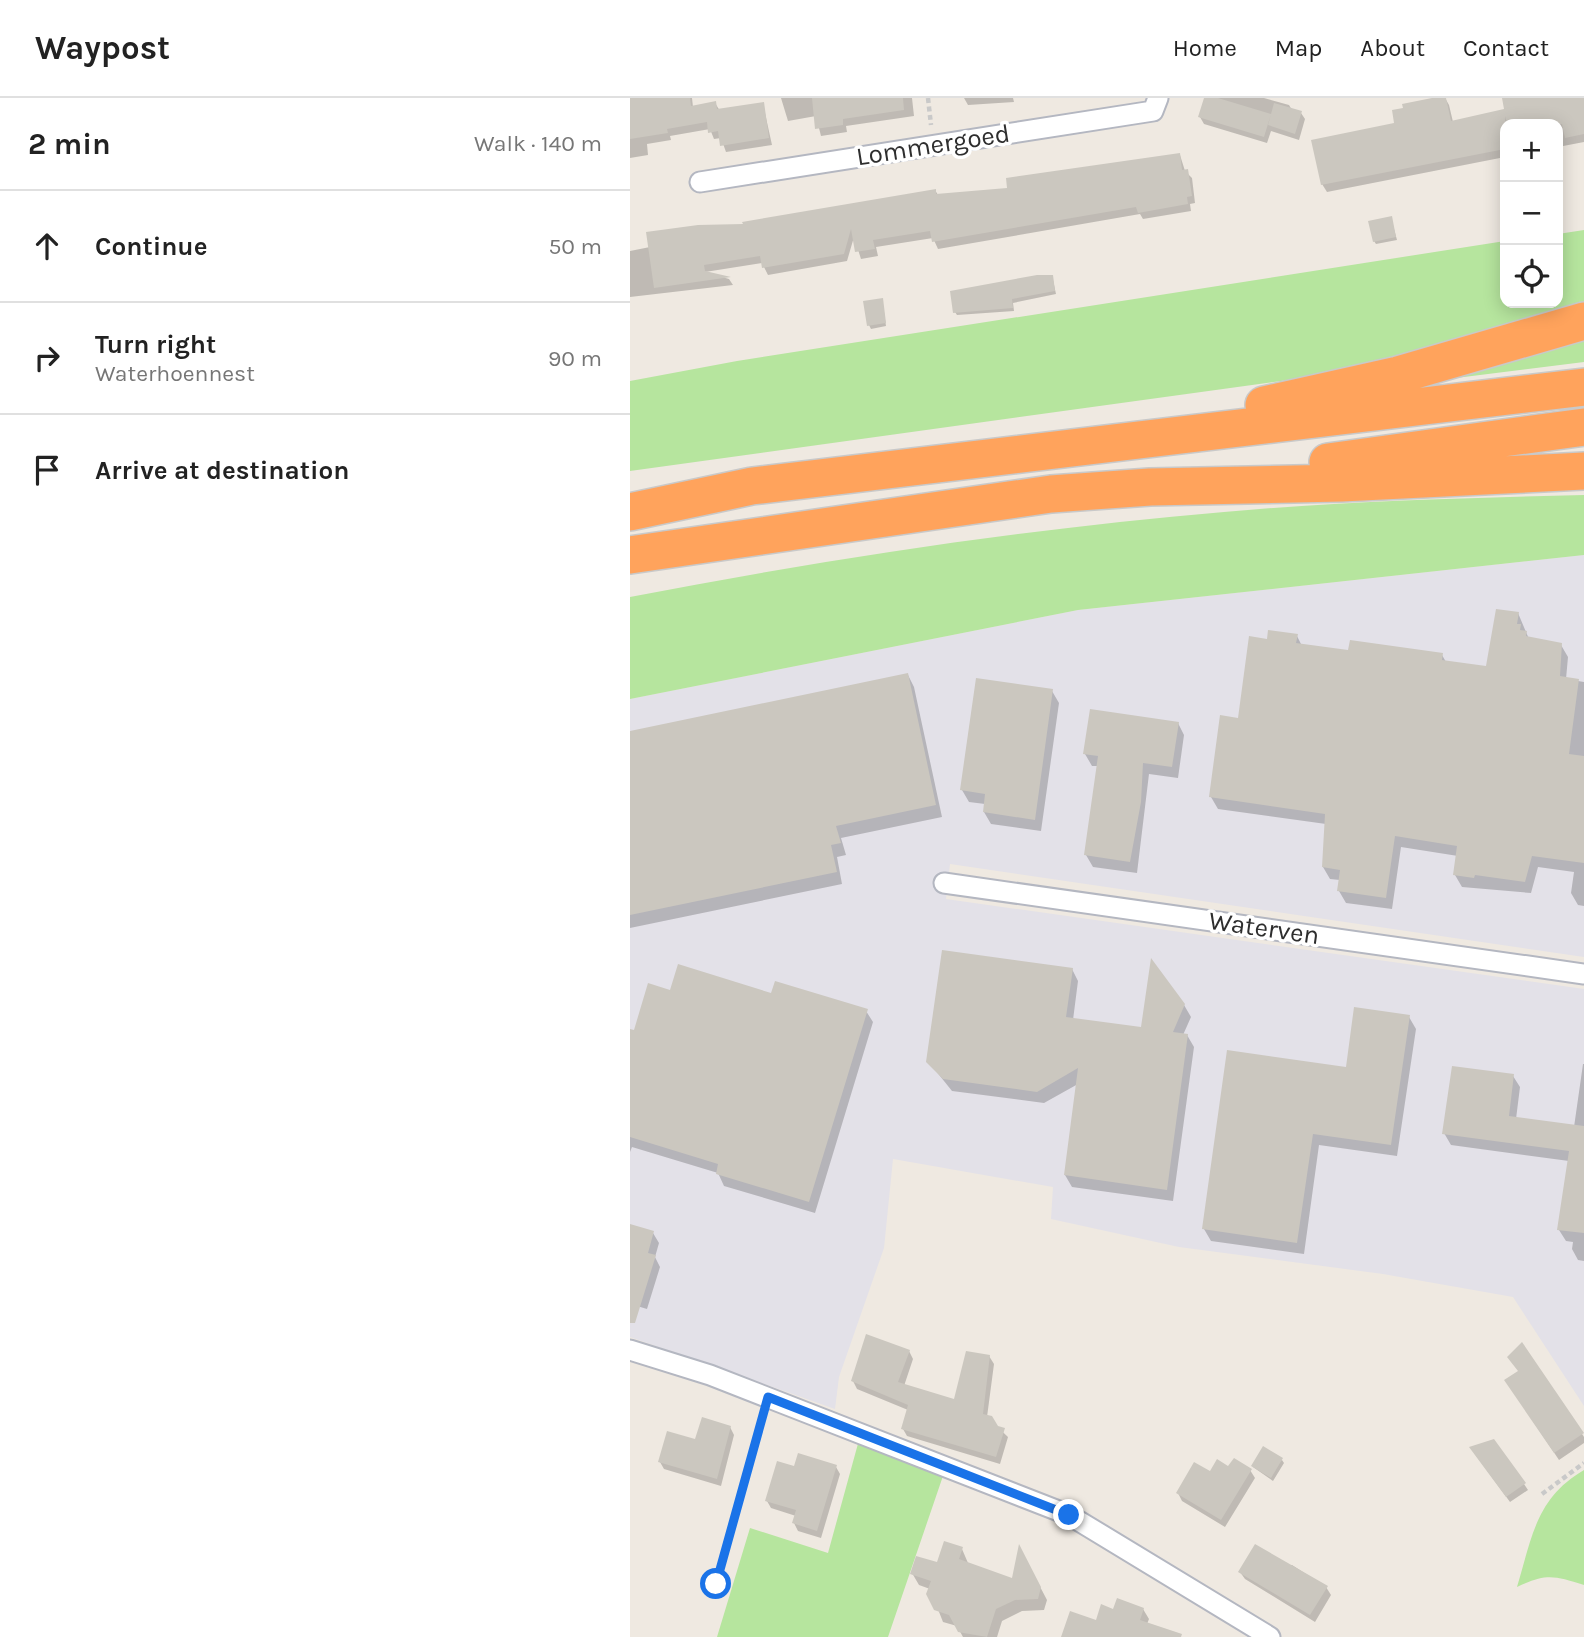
<!DOCTYPE html>
<meta charset="utf-8">
<style>
body{margin:0;font-family:Karla,sans-serif;background:#f2f2f2;color:#222}
.controls{position:absolute;right:21px;top:21px;display:grid;overflow:hidden;border-radius:14px;box-shadow:0 4px 18px #0003}
.controls button{width:63px;height:63px;display:grid;place-items:center;padding:0;border:0;border-bottom:2px solid #e0e0e0;background:#fff;color:#222;font:35px sans-serif}
.stop{position:absolute;width:21px;height:21px;margin:-16px;border:5px solid #1a73e8;border-radius:50%;background:#fff}
.stop.end{background:#1a73e8;border-color:#fff;box-shadow:0 2px 7px #0008}
.list{margin:0;padding:0;list-style:none}
h2{display:flex;justify-content:space-between;align-items:center;height:91px;margin:0;padding:0 28px;font-size:30px}
h2 small{font-size:23px;font-weight:400;color:#767676}
.list li{display:grid;grid-template-columns:46px 1fr auto;gap:21px;align-items:center;box-sizing:border-box;height:112px;padding:0 28px;border-top:2px solid #e0e0e0}
.list b{display:block;font-size:26px;white-space:nowrap}
.list p{margin:0;font-size:23px;white-space:nowrap;color:#767676}
.list em{font-size:23px;font-style:normal;color:#767676}
.icon{flex:none;width:38px;height:38px;fill:none;stroke:currentColor;stroke-width:2;stroke-linecap:round;stroke-linejoin:round}
.map{position:relative;flex:none;width:954px;height:1539px;overflow:hidden}
header{display:flex;align-items:center;gap:42px;box-sizing:border-box;height:98px;padding:0 35px;background:#fff;border-bottom:2px solid #e0e0e0}
header strong{font-size:33px}
nav{display:flex;gap:38px;margin-inline-start:auto;font-size:24px}
main{display:flex}
aside{flex:1;background:#fff}
.map>svg:first-child{display:block}
</style>
<header>
<strong>Waypost</strong>
<nav><a>Home</a><a>Map</a><a>About</a><a>Contact</a></nav>
</header>
<main>
<aside>
<h2>2 min<small>Walk · 140 m</small></h2>
<ul class="list">
<li><svg class="icon" aria-label="ahead" viewBox="0 0 24 24"><path d="M12 20V5M6 11l6-6 6 6"/></svg><div><b>Continue</b></div><em>50 m</em></li>
<li><svg class="icon" aria-label="right" viewBox="0 0 24 24"><path d="M7 20v-9h11M14 6l5 5-5 5"/></svg><div><b>Turn right</b><p>Waterhoennest</p></div><em>90 m</em></li>
<li><svg class="icon" aria-label="arrive" viewBox="0 0 24 24"><path d="M6 21V4h12l-3 4 3 4H6"/></svg><div><b>Arrive at destination</b></div></li>
</ul>
</aside>
<div class="map">
<svg width="954" height="1539" viewBox="0 0 954 1539">
<rect width="100%" height="100%" fill="#efe9e1"/>
<path fill="#e3e1e8" d="M 954,457 L 954,859 L 320,766 L 316,801 L 954,891 L 954,1308 L 883,1199 L 753,1176 L 549,1149 L 421,1121 L 423,1089 L 263,1061 L 254,1150 L 209,1279 L 205,1311 L 0,1239 L 0,601 L 448,512 Z"/>
<path fill="#b6e59e" d="M 954,132 L 954,206 L 815,247 L 694,277 L 0,373 L 0,283 L 107,263 L 875,143 L 875,205 L 928,205 L 928,136 Z
M 954,238 L 954,264 L 778,286 Z
M 954,397 L 954,457 L 448,512 L 0,601 L 0,499 C 196,461 395,431 594,414 C 713,403 834,400 954,397 Z
M 229,1342 L 314,1375 L 258,1539 L 87,1539 L 120,1430 L 198,1455 Z
M 954,1372 L 954,1487 C 924,1478 917,1475 887,1489 C 902,1439 906,1400 954,1372 Z"/>
<path fill="#0003" d="M 0,0 L 62,0 L 63,9 L 85,5 L 90,13 L 133,6 L 142,47 L 96,54 L 91,40 L 84,41 L 80,31 L 40,38 L 41,42 L 17,46 L 18,57 L 0,60 Z
M 151,0 L 282,0 L 284,18 L 216,28 L 217,34 L 191,38 L 186,18 L 158,23 Z
M 334,0 L 383,0 L 384,4 L 338,7 Z
M 576,0 L 634,0 L 659,7 L 662,12 L 671,15 L 675,21 L 669,42 L 641,33 L 637,45 L 574,26 L 570,19 Z
M 811,0 L 815,0 L 819,7 L 823,24 L 876,13 L 873,0 L 954,0 L 954,44 L 928,49 L 928,26 L 875,26 L 875,59 L 697,94 L 692,86 L 766,26 Z
M 550,57 L 555,73 L 562,80 L 565,105 L 560,106 L 561,113 L 513,121 L 510,116 L 308,151 L 303,140 L 246,149 L 248,158 L 231,161 L 224,139 L 217,163 L 138,177 L 132,165 L 75,174 L 99,181 L 103,187 L 0,199 L 0,153 L 305,92 L 308,97 L 379,92 Z
M 761,120 L 767,142 L 746,146 L 744,143 Z
M 423,182 L 426,196 L 383,205 L 384,213 L 327,217 L 325,214 Z
M 252,201 L 256,228 L 241,231 L 239,227 Z
M 888,515 L 899,541 L 931,547 L 938,559 L 936,581 L 954,584 L 954,808 L 948,807 L 941,795 L 944,774 L 908,769 L 901,795 L 832,789 L 825,777 L 828,758 L 771,749 L 762,811 L 716,805 L 709,793 L 710,782 L 700,781 L 693,769 L 696,726 L 588,711 L 581,699 L 639,543 L 667,538 L 672,548 L 720,554 L 812,557 L 816,564 L 857,570 Z
M 278,577 L 284,589 L 312,719 L 211,740 L 216,757 L 207,759 L 212,786 L 0,830 L 0,635 Z
M 422,593 L 429,605 L 411,733 L 361,726 L 354,714 L 355,706 L 339,704 L 332,692 Z
M 548,625 L 554,637 L 548,680 L 519,676 L 507,775 L 463,769 L 456,757 L 468,668 L 462,668 L 455,656 Z
M 442,871 L 448,883 L 443,922 L 512,931 L 554,907 L 561,919 L 553,937 L 557,937 L 564,949 L 543,1103 L 442,1089 L 435,1077 L 448,986 L 414,1005 L 322,993 L 298,963 Z
M 41,894 L 142,897 L 236,913 L 243,924 L 185,1115 L 94,1088 L 88,1075 L 2,1049 L 0,1054 L 0,933 L 5,934 Z
M 779,919 L 786,931 L 767,1058 L 689,1047 L 674,1156 L 581,1143 L 574,1131 L 717,970 Z
M 953,966 L 954,966 L 954,1163 L 948,1162 L 942,1151 L 943,1144 L 936,1143 L 929,1132 L 939,1063 L 821,1047 L 814,1035 L 883,978 L 890,989 L 886,1021 L 944,1029 Z
M 0,1128 L 23,1135 L 29,1145 L 25,1159 L 30,1169 L 17,1211 L 7,1208 L 0,1213 Z
M 279,1253 L 283,1261 L 274,1288 L 325,1303 L 359,1258 L 364,1266 L 357,1319 L 378,1339 L 370,1366 L 277,1338 L 273,1331 L 278,1312 L 227,1291 L 223,1283 Z
M 881,1290 L 933,1307 L 954,1339 L 954,1345 L 929,1362 Z
M 100,1329 L 104,1337 L 91,1388 L 34,1371 L 30,1364 Z
M 845,1356 L 894,1386 L 898,1392 L 880,1404 Z
M 652,1362 L 654,1365 L 643,1383 L 623,1369 Z
M 206,1369 L 210,1376 L 191,1440 L 168,1433 L 164,1425 L 166,1418 L 141,1410 L 137,1403 L 165,1370 Z
M 599,1370 L 620,1372 L 625,1380 L 595,1429 L 552,1403 L 548,1395 L 581,1376 Z
M 332,1451 L 338,1465 L 384,1482 L 395,1460 L 417,1502 L 414,1512 L 392,1513 L 372,1523 L 367,1539 L 333,1539 L 327,1528 L 313,1524 L 300,1491 L 289,1487 L 282,1475 L 308,1467 Z
M 662,1467 L 696,1489 L 701,1497 L 685,1524 L 615,1481 L 610,1474 Z
M 513,1511 L 519,1521 L 517,1526 L 545,1539 L 433,1539 L 485,1513 Z"/>
<path fill="#cbc7bf" d="M 0,0 L 60,0 L 61,8 L 86,3 L 87,11 L 134,4 L 139,40 L 90,48 L 88,33 L 78,35 L 77,24 L 37,31 L 38,35 L 0,41 Z
M 182,0 L 273,0 L 274,12 L 213,21 L 213,27 L 185,31 Z
M 574,0 L 588,0 L 641,16 L 634,39 L 568,19 Z
M 802,0 L 816,0 L 821,23 L 874,11 L 872,0 L 954,0 L 954,36 L 935,40 L 932,26 L 877,26 L 875,18 L 875,51 L 691,87 L 681,42 L 764,25 L 762,12 L 773,10 L 772,6 Z
M 644,5 L 672,13 L 665,36 L 638,27 Z
M 550,55 L 552,72 L 558,71 L 562,98 L 557,99 L 558,106 L 508,115 L 506,109 L 302,144 L 300,133 L 243,142 L 245,151 L 225,154 L 221,131 L 214,156 L 132,170 L 130,158 L 74,167 L 75,173 L 101,179 L 24,190 L 16,134 L 68,127 L 113,126 L 112,124 L 306,91 L 306,96 L 377,90 L 376,80 Z
M 762,118 L 766,139 L 743,144 L 738,123 Z
M 407,177 L 423,177 L 425,193 L 382,201 L 383,210 L 323,215 L 320,193 Z
M 253,200 L 256,225 L 237,228 L 233,203 Z
M 866,511 L 889,514 L 887,526 L 891,526 L 890,532 L 897,533 L 896,538 L 932,545 L 930,578 L 949,581 L 939,656 L 954,658 L 954,765 L 902,758 L 895,784 L 845,777 L 844,780 L 823,777 L 827,748 L 765,738 L 756,800 L 707,793 L 710,772 L 692,769 L 695,716 L 579,699 L 590,617 L 608,620 L 619,538 L 637,541 L 638,532 L 668,536 L 666,545 L 718,552 L 720,542 L 813,555 L 812,562 L 856,568 Z
M 278,575 L 306,707 L 206,728 L 211,745 L 201,747 L 207,774 L 0,817 L 0,633 Z
M 346,580 L 423,591 L 405,722 L 353,714 L 355,696 L 330,692 Z
M 460,611 L 549,624 L 542,669 L 513,665 L 511,704 L 500,764 L 454,757 L 468,658 L 453,656 Z
M 312,852 L 443,870 L 436,919 L 511,929 L 521,860 L 555,906 L 543,934 L 558,936 L 537,1092 L 434,1077 L 448,970 L 407,994 L 313,981 L 296,964 Z
M 48,866 L 141,895 L 145,883 L 238,911 L 179,1104 L 86,1076 L 88,1066 L 0,1039 L 0,931 L 4,932 L 18,885 L 40,892 Z
M 724,909 L 780,917 L 761,1047 L 683,1036 L 667,1145 L 572,1131 L 597,952 L 716,969 Z
M 822,968 L 884,976 L 879,1018 L 954,1028 L 954,1135 L 927,1132 L 939,1053 L 812,1036 Z
M 0,1126 L 24,1133 L 18,1155 L 26,1157 L 5,1225 L 0,1225 Z
M 236,1236 L 280,1252 L 268,1284 L 324,1301 L 336,1253 L 360,1257 L 353,1316 L 362,1318 L 368,1328 L 375,1330 L 366,1359 L 271,1331 L 278,1307 L 221,1283 Z
M 892,1244 L 954,1335 L 924,1355 L 874,1282 L 888,1273 L 877,1259 Z
M 72,1319 L 101,1328 L 87,1381 L 28,1364 L 37,1333 L 65,1341 Z
M 864,1341 L 896,1385 L 876,1399 L 839,1349 Z
M 633,1348 L 653,1360 L 641,1380 L 621,1368 Z
M 168,1355 L 207,1367 L 187,1433 L 162,1425 L 166,1412 L 135,1403 L 147,1363 L 164,1368 Z
M 604,1360 L 622,1371 L 591,1422 L 546,1395 L 564,1364 L 580,1373 L 587,1361 L 598,1368 Z
M 314,1443 L 333,1449 L 329,1461 L 382,1480 L 389,1446 L 411,1489 L 408,1501 L 385,1502 L 366,1511 L 357,1539 L 328,1534 L 319,1517 L 304,1512 L 296,1496 L 301,1483 L 280,1476 L 286,1458 L 307,1464 Z
M 625,1446 L 698,1488 L 680,1517 L 608,1474 Z
M 487,1500 L 514,1510 L 510,1522 L 552,1536 L 551,1539 L 431,1539 L 440,1513 L 466,1522 L 471,1506 L 483,1511 Z"/>
<g fill="none" stroke-linecap="round" stroke-linejoin="round">
<defs>
<path id="minor" d="M 70,84 L 523,13 L 528,0
M 314,785 L 954,876
M 0,1252 L 80,1277 L 439,1417 L 640,1539"/>
<path id="motorway" d="M 634,307 L 768,277 L 954,223
M 698,364 L 954,329
M 0,414 L 122,388 L 954,289
M 0,457 L 421,396 L 520,389 L 711,385 L 954,373"/>
</defs>
<use href="#minor" stroke="#b4b7c1" stroke-width="23"/>
<use href="#motorway" stroke="#c9c9c9" stroke-width="40"/>
<path stroke="#c9c9c9" stroke-width="4.5" stroke-dasharray="5 3.5" stroke-linecap="butt" d="M 298,0 L 301,27
M 912,1396 L 954,1365
M 86,1486 L 132,1320"/>
<use href="#minor" stroke="#fff" stroke-width="19"/>
<use href="#motorway" stroke="#ffa35c" stroke-width="37"/>
</g>
<g fill="none" stroke-linecap="round" stroke-linejoin="round">
<path stroke="#1a73e8" stroke-width="9" d="M 86,1486 L 138,1299 L 439,1417"/>
</g>
<g text-anchor="middle" dominant-baseline="central" stroke-width="7" stroke-linejoin="round" paint-order="stroke">
<g font-size="26" fill="#2e2e2e" stroke="#fff">
<text transform="translate(303 47) rotate(-9)">Lommergoed</text>
<text transform="translate(634 830) rotate(8)">Waterven</text>
</g>
</g>
</svg>
<div class="controls">
<button>+</button>
<button>−</button>
<button><svg class="icon" aria-label="locate" viewBox="0 0 24 24"><circle cx="12" cy="12" r="6"/><path d="M12 2v4M12 18v4M2 12h4M18 12h4"/></svg></button>
</div>
<div class="stop" style="left:86px;top:1486px"></div>
<div class="stop end" style="left:439px;top:1417px"></div>
</div>
</main>
